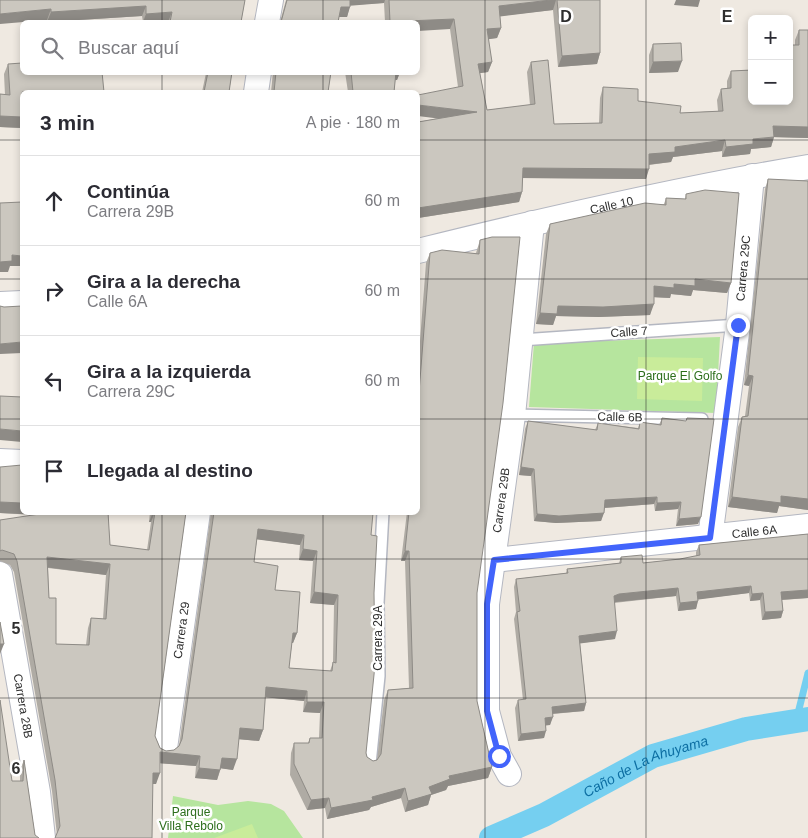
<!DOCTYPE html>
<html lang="es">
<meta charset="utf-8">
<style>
body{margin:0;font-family:Arial,sans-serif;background:#f7f7f7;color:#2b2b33}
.controls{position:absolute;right:15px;top:15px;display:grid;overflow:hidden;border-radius:8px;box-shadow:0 2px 8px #0003}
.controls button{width:45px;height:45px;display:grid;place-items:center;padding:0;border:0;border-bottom:1px solid #e1e1e2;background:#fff;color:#2b2b33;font:25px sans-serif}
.stop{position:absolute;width:15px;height:15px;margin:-11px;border:4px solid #4264fb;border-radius:50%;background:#fff}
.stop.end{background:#4264fb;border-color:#fff;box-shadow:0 1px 5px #0008}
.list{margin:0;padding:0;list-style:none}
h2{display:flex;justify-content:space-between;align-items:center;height:65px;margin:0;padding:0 20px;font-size:21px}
h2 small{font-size:16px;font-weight:400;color:#7c7c81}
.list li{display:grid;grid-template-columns:32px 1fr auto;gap:15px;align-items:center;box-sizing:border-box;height:90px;padding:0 20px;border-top:1px solid #e1e1e2}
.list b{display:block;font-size:19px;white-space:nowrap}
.list p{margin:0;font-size:16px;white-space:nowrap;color:#7c7c81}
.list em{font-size:16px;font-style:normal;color:#7c7c81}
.icon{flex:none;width:28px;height:28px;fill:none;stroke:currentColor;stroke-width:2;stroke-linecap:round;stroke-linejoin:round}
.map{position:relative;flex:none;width:808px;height:838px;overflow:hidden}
.search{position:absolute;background:#fff;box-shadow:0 2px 8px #0003;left:20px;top:20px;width:400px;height:55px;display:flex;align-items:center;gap:12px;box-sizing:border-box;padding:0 18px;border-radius:8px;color:#7c7c81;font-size:19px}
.panel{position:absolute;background:#fff;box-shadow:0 2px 8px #0003;left:20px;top:90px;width:400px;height:425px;border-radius:8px}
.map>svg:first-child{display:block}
</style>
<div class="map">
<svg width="808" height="838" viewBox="0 0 808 838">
<rect width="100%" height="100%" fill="#efe9e1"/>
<path fill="#b6e59e" d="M 720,337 L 716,413 L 529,407 L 534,343 Z
M 173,796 L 218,805 L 248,801 L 271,804 L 284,811 L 303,838 L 168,838 Z"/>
<path fill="#c9ec9a" d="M 638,357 L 703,358 L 702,401 L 637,399 Z
M 252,824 L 258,838 L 214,838 Z"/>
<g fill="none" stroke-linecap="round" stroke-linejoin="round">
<path stroke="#75cff0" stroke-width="7" d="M 796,721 L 808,673"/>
<path stroke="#75cff0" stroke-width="24" id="s1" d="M 491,838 L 544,815 L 653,756 L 746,729 L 808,719"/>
<defs>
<path id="service" d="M 521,340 L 738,325
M 513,415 L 702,419
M 370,764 L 379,676 L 378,603 L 383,512"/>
<g id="minor">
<path d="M 267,22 L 271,0"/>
<path d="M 256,92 L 259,72"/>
<path id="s2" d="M 418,251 C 547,219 677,189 808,167"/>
<path d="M 0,304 L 22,303"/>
<path d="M 0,461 L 22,462"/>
<path id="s3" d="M 710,538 L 738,325 L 752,176"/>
<path id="s4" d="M 494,560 L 808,526"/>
<path id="s5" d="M 0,574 L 38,792 L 43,838"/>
<path id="s6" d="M 165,748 L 198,512"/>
<path id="s7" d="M 509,774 L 499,756 L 487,711 L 487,604 L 513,415 L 532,223"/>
</g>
</defs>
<use href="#service" stroke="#b4b7c1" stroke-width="14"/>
<use href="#minor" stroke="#b4b7c1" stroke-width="26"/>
<use href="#service" stroke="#fff" stroke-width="11"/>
<use href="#minor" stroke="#fff" stroke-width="24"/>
</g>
<path fill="#afaba4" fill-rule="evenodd" d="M 0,0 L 245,0 L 241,22 L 143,22 L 142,16 L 47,22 L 47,20 Z
M 286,0 L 600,0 L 600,53 L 597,64 L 558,67 L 553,10 L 500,16 L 501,28 L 497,38 L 488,39 L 492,62 L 488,72 L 480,73 L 487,110 L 530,105 L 527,72 L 531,62 L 554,124 L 599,123 L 600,98 L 603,87 L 638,101 L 680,113 L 718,111 L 717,100 L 721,89 L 727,88 L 727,81 L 731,71 L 748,70 L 748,57 L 752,46 L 752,101 L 795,45 L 795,40 L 799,30 L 808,138 L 774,137 L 771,147 L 751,149 L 750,154 L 722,157 L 722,151 L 673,157 L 671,162 L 649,165 L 646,179 L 523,178 L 522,192 L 519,202 L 418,218 L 418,122 L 439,118 L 458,87 L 450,29 L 418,22 L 385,22 L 384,3 L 350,5 L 347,17 L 339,17 L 338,22 L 280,22 Z
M 653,44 L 678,72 L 649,73 L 649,55 Z
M 8,64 L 22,92 L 22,128 L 0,127 L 0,94 L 5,95 L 4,74 Z
M 205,72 L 232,72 L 229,92 L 202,92 L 206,73 Z
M 273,72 L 331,72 L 328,92 L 271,92 Z
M 345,72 L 400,72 L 397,80 L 395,80 L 394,92 L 348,92 Z
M 768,179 L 808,181 L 808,510 L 779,506 L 777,513 L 728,507 L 738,427 L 742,417 L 745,416 L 749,386 L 744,385 L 765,189 Z
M 686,194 L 731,283 L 727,293 L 693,290 L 691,296 L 671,294 L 670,298 L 654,297 L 650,315 L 599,317 L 556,316 L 553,325 L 536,324 L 546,234 L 550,224 L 664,204 L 666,198 L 685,199 Z
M 480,240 L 477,593 L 477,701 L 492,767 L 488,778 L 448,786 L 446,790 L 431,795 L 428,805 L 405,812 L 401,798 L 371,807 L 369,810 L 327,819 L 325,808 L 307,810 L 290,775 L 291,753 L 294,743 L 308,743 L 310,738 L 319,738 L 320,713 L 303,712 L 304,701 L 265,697 L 263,730 L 259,741 L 239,739 L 233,770 L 221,768 L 217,780 L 195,778 L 196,766 L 160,763 L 156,784 L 153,784 L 57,835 L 52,791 L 14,572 L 10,565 L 0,561 L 0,520 L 35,515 L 0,513 L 0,467 L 22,512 L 110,512 L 108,513 L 110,545 L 147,550 L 151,522 L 149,522 L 150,512 L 186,512 L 155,736 L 160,748 L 166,751 L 174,750 L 179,746 L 211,512 L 370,512 L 371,535 L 366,753 L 367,757 L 373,761 L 377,760 L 384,700 L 388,690 L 409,688 L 405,561 L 401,561 L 407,512 L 418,512 L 418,367 L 426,263 L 430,253 L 476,253 ZM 257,539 L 300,545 L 299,560 L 313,561 L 310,603 L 334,605 L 333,662 L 330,671 L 289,668 L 292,643 L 293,643 L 297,633 L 275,590 L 254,562 ZM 48,568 L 106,575 L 103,619 L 91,618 L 88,628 L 86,645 L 56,644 L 49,598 Z
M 662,418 L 686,421 L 687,418 L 698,524 L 676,526 L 678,509 L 655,511 L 654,504 L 605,508 L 601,521 L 556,523 L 534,521 L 531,476 L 519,475 L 525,429 L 528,421 L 595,430 L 598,423 L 638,428 L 640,422 L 659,425 Z
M 808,534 L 808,598 L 782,600 L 783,611 L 781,618 L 762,620 L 760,600 L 750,601 L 749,593 L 698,599 L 696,609 L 678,611 L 676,596 L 614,603 L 615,639 L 580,643 L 586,703 L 584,711 L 553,714 L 550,725 L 546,725 L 544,738 L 518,741 L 515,708 L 518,700 L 523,700 L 514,619 L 516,612 L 514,587 L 516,579 L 566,573 L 567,569 L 619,563 L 621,557 L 643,563 L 680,559 L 696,556 L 696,552 L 699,545 Z
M 24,760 L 35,835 L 0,838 L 12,781 L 20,781 L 20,770 Z"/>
<path fill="#8e8b86" d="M 349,0 L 385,0 L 384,3 L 347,6 Z
M 551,0 L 556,0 L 553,10 L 496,17 L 499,6 Z
M 676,0 L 700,0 L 698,7 L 674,5 Z
M 146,6 L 142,16 L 47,22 L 51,12 Z
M 341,7 L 350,7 L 347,17 L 337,17 Z
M 51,9 L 47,20 L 0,24 L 0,14 Z
M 172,12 L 168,22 L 143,22 L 146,14 Z
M 454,19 L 450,29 L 418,31 L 418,22 L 407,22 L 407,21 Z
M 501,28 L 497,38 L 483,40 L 487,29 Z
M 600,53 L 597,64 L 558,67 L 562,56 Z
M 682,61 L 678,72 L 649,73 L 653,62 Z
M 492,62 L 488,72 L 474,74 L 478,64 Z
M 396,72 L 400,72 L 397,80 L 393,80 Z
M 418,105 L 477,112 L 473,123 L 418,116 Z
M 0,116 L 22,117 L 22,128 L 0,127 Z
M 773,126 L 808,127 L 808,138 L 770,137 Z
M 774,137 L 771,147 L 751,149 L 750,154 L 722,157 L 726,147 L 753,139 Z
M 725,140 L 722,151 L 673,157 L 671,162 L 646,165 L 649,154 L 675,147 Z
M 523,168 L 649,169 L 646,179 L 520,178 Z
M 522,192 L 519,202 L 418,218 L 418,208 Z
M 12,255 L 22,256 L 22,266 L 10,266 L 8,272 L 0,272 L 0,262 Z
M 695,279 L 731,283 L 727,293 L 693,290 L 691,296 L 671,294 L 670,298 L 650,297 L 654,286 L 674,284 Z
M 654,304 L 650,315 L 599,317 L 556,316 L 553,325 L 536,324 L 540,313 L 558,306 Z
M 22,342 L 22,353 L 0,354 L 0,344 Z
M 748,375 L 753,376 L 749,386 L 744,385 Z
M 0,429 L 22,431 L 22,442 L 0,440 Z
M 521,467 L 534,469 L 531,476 L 519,475 Z
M 781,496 L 808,499 L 808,510 L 779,506 L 777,513 L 728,507 L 732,497 Z
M 657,497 L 654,504 L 603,508 L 605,500 Z
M 0,502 L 22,503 L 22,512 L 42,512 L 41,515 L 0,513 Z
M 681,502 L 678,509 L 655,511 L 657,503 Z
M 153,512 L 155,512 L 151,522 L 149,522 Z
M 604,513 L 601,521 L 556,523 L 534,521 L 537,514 Z
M 701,517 L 698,524 L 676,526 L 679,519 Z
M 258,529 L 304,535 L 300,545 L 254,539 Z
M 303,549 L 317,551 L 313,561 L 299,560 Z
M 405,551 L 409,551 L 405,561 L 401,561 Z
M 47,557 L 110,564 L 106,575 L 44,567 Z
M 751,586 L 749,593 L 695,600 L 697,592 Z
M 678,588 L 676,596 L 616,602 L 611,604 L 614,596 L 619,594 Z
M 808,590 L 808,598 L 779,600 L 781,592 Z
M 314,592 L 338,595 L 334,605 L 310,603 Z
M 763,593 L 760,600 L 750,601 L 752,594 Z
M 698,601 L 696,609 L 678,611 L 680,603 Z
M 783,611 L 781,618 L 762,620 L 765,612 Z
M 617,631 L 615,639 L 576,644 L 579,636 Z
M 293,633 L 297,633 L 293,643 L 289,643 Z
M 0,644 L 4,644 L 0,654 Z
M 266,687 L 307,691 L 304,701 L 262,697 Z
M 307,702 L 324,702 L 320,713 L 303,712 Z
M 586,703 L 584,711 L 549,714 L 552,707 Z
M 553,717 L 550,725 L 542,726 L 545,718 Z
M 240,728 L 263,730 L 259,741 L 236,739 Z
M 546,731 L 544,738 L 518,741 L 521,734 Z
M 160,752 L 200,756 L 196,766 L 156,763 Z
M 222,758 L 237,759 L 233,770 L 218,768 Z
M 492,767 L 488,778 L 448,786 L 446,790 L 431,795 L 428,805 L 405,812 L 408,801 L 429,787 L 449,776 Z
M 199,768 L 220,770 L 217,780 L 195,778 Z
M 153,773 L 160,773 L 156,784 L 149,784 Z
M 405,788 L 401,798 L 371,807 L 369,810 L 327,819 L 331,808 Z
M 329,798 L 325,808 L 307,810 L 311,800 Z"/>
<path fill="#cbc7bf" stroke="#8e8b86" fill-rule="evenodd" d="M 0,0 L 245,0 L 241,22 L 170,22 L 172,12 L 146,14 L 146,6 L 51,12 L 51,9 L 0,14 Z
M 287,0 L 350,0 L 350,7 L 341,7 L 338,22 L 281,22 Z
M 389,0 L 551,0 L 499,6 L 501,28 L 487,29 L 492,62 L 478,64 L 487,110 L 535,104 L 531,62 L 548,60 L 554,124 L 602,123 L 603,87 L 638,89 L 638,101 L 681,106 L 680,113 L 723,111 L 721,89 L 731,88 L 731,71 L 752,70 L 752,101 L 789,101 L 789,45 L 799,45 L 799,30 L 808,30 L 808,127 L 773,126 L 774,137 L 753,139 L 753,144 L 726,147 L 725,140 L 675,147 L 675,152 L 649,154 L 649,169 L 523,168 L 522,192 L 418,208 L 418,122 L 477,112 L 418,105 L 418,95 L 463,86 L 454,19 L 407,21 L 407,22 L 390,22 Z
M 557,0 L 600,0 L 600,53 L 562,56 Z
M 681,43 L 682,61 L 653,62 L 653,44 Z
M 22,63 L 22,72 L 102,72 L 104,92 L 22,92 L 22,117 L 0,116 L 0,94 L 10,95 L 8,64 Z
M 208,72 L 232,72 L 229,92 L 204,92 Z
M 276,72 L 331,72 L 328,92 L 274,92 Z
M 351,72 L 396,72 L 394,92 L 353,92 Z
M 768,179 L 808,181 L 808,499 L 781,496 L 781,503 L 732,497 L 742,417 L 748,416 L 753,376 L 748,375 Z
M 705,190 L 739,193 L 731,283 L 695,279 L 695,286 L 674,284 L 674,288 L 654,286 L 654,304 L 603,307 L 558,306 L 557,314 L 540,313 L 550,224 L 645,203 L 666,205 L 666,198 L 686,199 L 686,194 Z
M 22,202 L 22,256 L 12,255 L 12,261 L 0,262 L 0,203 Z
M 492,237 L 520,237 L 503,403 L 477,593 L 477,701 L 492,767 L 449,776 L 450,779 L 429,787 L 432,794 L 408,801 L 405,788 L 372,797 L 373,800 L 331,808 L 329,798 L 311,800 L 294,764 L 294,743 L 309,743 L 310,738 L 322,738 L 324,702 L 307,702 L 307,691 L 266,687 L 263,730 L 240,728 L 237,759 L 222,758 L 220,770 L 199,768 L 200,756 L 160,752 L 160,773 L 153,773 L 152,838 L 55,838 L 60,826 L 55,780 L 17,561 L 14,554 L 2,550 L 0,551 L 0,520 L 46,513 L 46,512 L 108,512 L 110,545 L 149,550 L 155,512 L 186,512 L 155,736 L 160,748 L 166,751 L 174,750 L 179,746 L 182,739 L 214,512 L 373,513 L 371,535 L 377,536 L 374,593 L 375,665 L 366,753 L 367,757 L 373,761 L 377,760 L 381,754 L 388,690 L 413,688 L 409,551 L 405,551 L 409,512 L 418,512 L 418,405 L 430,253 L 442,250 L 479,254 L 480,240 ZM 258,529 L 304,535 L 303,549 L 317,551 L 314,592 L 338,595 L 336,663 L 333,662 L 332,671 L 289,668 L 293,633 L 297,633 L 300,592 L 275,590 L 278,566 L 254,562 ZM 47,557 L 110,564 L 106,619 L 91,618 L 89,645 L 56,644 L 56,598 L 49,598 Z
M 0,306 L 4,307 L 22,306 L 22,342 L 0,344 Z
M 0,396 L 22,397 L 22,431 L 0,429 Z
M 662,418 L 686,421 L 687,418 L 714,419 L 701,517 L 679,519 L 681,502 L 657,503 L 657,497 L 605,500 L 604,513 L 559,516 L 537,514 L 534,469 L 521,467 L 528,421 L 597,430 L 598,423 L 639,429 L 640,422 L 661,425 Z
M 22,465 L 22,503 L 0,502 L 0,467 Z
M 808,534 L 808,590 L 781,592 L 783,611 L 765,612 L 763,593 L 752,594 L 751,586 L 697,592 L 698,601 L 680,603 L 678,588 L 619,594 L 614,596 L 617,631 L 579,636 L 586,703 L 552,707 L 553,717 L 545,718 L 546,731 L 521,734 L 518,700 L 526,699 L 517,612 L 520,611 L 516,579 L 568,573 L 567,569 L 621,563 L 621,557 L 642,555 L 643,563 L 680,559 L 700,555 L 699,545 Z
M 0,622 L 4,644 L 0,644 Z
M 0,700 L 12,781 L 23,781 L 24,760 L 35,835 L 39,838 L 0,838 Z"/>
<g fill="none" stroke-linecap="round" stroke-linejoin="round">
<path stroke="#4264fb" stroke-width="6" d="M 499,756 L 487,711 L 487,604 L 494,560 L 710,538 L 738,325"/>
</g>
<path fill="none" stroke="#2e2e2e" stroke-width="1" stroke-opacity="0.55" d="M 162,0 L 162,22M 323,0 L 323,22M 485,0 L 485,838M 646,0 L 646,838M 162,72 L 162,92M 323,72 L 323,92M 0,140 L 22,140M 418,140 L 808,140M 0,279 L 22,279M 418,279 L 808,279M 0,419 L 22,419M 418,419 L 808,419M 162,512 L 162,838M 323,512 L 323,838M 0,559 L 808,559M 0,698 L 808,698"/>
<g text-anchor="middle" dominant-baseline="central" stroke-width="5" stroke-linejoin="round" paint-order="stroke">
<g font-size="12" fill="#2e2e2e" stroke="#fff">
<text stroke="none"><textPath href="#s2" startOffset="199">Calle 10</textPath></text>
<text stroke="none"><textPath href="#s3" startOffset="272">Carrera 29C</textPath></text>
<text transform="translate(629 332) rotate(-4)">Calle 7</text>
<text transform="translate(620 417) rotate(1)">Calle 6B</text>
<text stroke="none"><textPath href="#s7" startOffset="279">Carrera 29B</textPath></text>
<text stroke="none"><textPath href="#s4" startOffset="262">Calle 6A</textPath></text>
<text stroke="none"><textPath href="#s6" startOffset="119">Carrera 29</textPath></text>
<text transform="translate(378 638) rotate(-90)">Carrera 29A</text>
<text stroke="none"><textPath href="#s5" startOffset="134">Carrera 28B</textPath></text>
</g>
<g font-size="12" fill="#2c6e1b" stroke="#fff">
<text x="680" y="376">Parque El Golfo</text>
<text x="191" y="812">Parque<tspan x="191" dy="14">Villa Rebolo</tspan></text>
</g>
<g font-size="14" font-style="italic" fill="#0d6fa3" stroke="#fff">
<text stroke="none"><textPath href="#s1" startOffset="171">Caño de La Ahuyama</textPath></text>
</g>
</g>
<g font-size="16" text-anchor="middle" font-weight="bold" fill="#2e2e2e" stroke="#fff" stroke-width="5" stroke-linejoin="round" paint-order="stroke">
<text x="566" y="22">D</text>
<text x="727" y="22">E</text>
<text x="16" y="634">5</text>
<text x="16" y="774">6</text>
</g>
</svg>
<div class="controls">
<button>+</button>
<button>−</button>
</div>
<div class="stop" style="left:499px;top:756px"></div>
<div class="stop end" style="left:738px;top:325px"></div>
<div class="search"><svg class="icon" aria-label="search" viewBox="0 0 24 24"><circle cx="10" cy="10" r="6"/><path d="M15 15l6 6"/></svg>Buscar aquí</div>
<section class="panel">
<h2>3 min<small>A pie · 180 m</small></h2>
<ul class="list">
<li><svg class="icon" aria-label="ahead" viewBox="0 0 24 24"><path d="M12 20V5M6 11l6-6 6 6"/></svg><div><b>Continúa</b><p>Carrera 29B</p></div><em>60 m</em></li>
<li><svg class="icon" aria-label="right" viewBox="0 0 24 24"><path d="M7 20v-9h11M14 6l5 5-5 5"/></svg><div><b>Gira a la derecha</b><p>Calle 6A</p></div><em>60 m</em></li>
<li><svg class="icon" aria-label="left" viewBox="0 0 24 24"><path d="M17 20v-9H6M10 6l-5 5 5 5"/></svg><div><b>Gira a la izquierda</b><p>Carrera 29C</p></div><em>60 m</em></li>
<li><svg class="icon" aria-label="arrive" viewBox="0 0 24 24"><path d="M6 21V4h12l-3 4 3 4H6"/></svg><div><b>Llegada al destino</b></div></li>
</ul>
</section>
</div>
